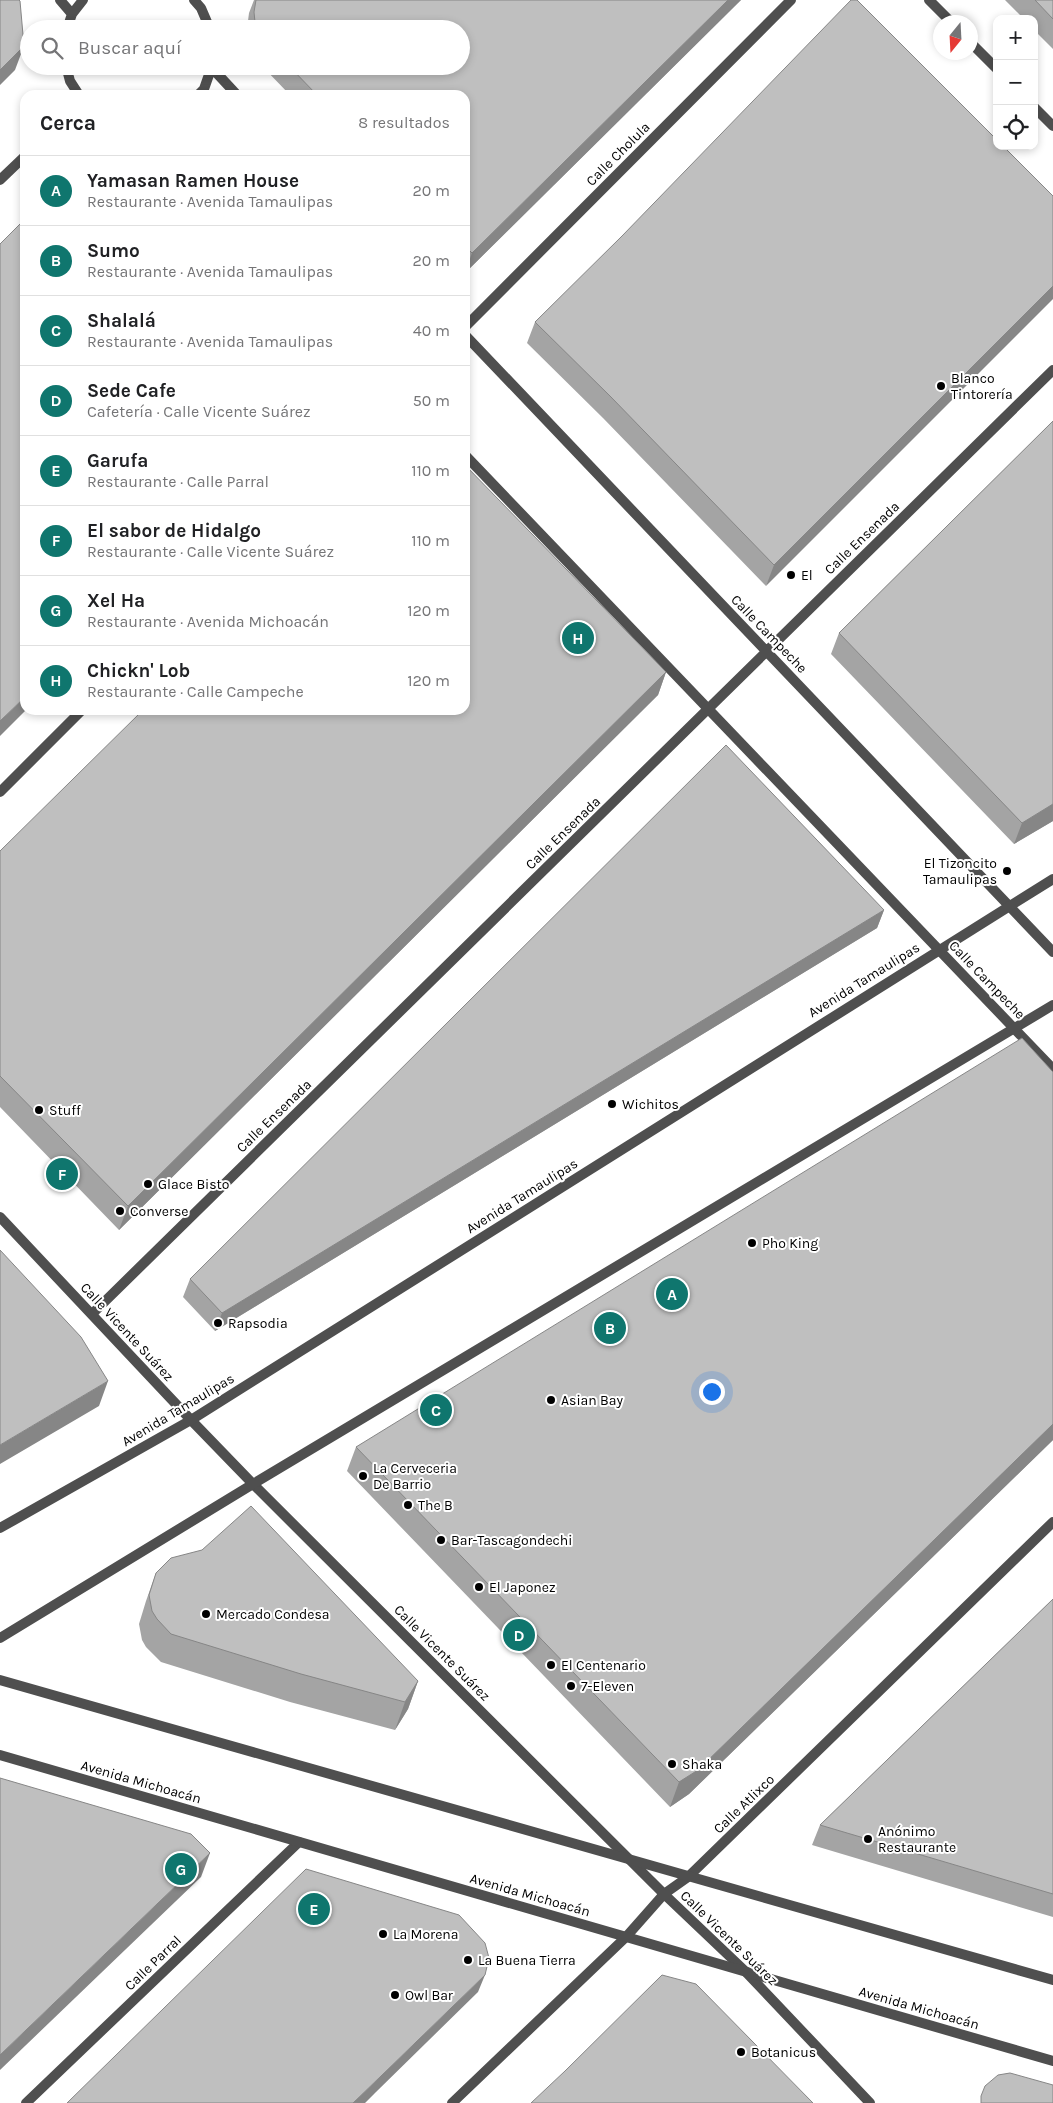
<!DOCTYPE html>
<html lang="es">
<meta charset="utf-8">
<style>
body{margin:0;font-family:Karla,sans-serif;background:#f2f2f2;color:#202124}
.controls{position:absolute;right:15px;top:15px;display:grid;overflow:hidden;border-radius:10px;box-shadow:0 2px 8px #0003}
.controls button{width:45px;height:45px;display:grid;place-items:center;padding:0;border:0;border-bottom:1px solid #e0e0e0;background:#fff;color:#202124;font:25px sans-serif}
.compass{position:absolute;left:933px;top:15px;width:45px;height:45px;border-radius:50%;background:#fff;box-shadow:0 2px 8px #0003;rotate:198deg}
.you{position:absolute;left:711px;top:1391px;width:18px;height:18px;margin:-12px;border:4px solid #fff;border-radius:50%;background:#1a73e8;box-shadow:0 0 0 8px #1a73e833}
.badge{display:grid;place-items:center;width:32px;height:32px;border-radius:50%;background:#0f766e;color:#fff;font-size:16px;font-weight:700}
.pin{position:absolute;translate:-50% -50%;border:2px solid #fff;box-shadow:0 1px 5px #0006}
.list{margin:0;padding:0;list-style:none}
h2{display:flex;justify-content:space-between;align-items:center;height:65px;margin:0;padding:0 20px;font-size:21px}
h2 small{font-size:16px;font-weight:400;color:#757577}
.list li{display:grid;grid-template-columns:32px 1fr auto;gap:15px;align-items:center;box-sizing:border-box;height:70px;padding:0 20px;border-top:1px solid #e0e0e0}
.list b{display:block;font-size:19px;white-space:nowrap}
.list p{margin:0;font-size:16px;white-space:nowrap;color:#757577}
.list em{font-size:16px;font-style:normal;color:#757577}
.icon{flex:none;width:28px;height:28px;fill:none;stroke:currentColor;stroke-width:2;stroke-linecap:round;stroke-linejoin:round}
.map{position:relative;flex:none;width:1053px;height:2103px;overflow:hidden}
.search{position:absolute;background:#fff;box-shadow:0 2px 8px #0003;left:20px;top:20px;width:450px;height:55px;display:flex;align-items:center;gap:12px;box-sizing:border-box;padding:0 18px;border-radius:28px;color:#757577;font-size:19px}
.panel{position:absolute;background:#fff;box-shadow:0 2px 8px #0003;left:20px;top:90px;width:450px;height:625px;border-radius:15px}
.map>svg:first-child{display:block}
</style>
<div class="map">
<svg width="1053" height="2103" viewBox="0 0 1053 2103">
<rect width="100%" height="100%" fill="#fff"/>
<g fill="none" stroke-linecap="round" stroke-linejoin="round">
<path stroke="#4f4f4f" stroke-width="10" d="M 60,0 L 72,14
M 194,0 L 201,8 L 210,29
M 929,0 L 951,22
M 67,29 L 72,14 L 83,0
M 970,42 L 997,69
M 66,66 L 70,81 L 79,95
M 212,68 L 237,95
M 198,95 L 204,89 L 212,66
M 1034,107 L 1053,126
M 0,180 L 25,156
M 465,327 L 791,0
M 465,335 L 1053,952
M 465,455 L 1053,1069
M 0,792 L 82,710
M 0,1217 L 191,1420 L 253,1484 L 664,1894 L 745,1971 L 870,2103
M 92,1314 L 1053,370
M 26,2103 L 299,1842
M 452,2103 L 626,1937 L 664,1894 L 688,1877 L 1053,1522"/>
<path stroke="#4f4f4f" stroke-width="10" d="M 0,1528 L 191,1420 L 1053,879
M 0,1638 L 253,1484 L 1053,1005
M 0,1680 L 1053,1980
M 0,1755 L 1053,2061"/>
</g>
<path fill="#a4a4a4" d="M 254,0 L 741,0 L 465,273 L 465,95 L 290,95 L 262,66 L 461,66 L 461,29 L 247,29 L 249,13 Z
M 1005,0 L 1053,0 L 1053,49 L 1034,30 L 1034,19 L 1024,19 Z
M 997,140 L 766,586 L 603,418 L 527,343 L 535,322 Z
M 1053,421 L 1053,821 L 1014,844 L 831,654 L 839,633 Z
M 666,672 L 658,695 L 119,1230 L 0,1107 L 0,851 Z
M 884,910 L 877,928 L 215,1331 L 183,1297 L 190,1279 Z
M 1053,1072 L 1053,1440 L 689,1794 L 670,1807 L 347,1471 L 356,1447 Z
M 156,1573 L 418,1681 L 408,1709 L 395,1730 L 290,1702 L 161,1662 L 146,1647 L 142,1640 L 139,1624 L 146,1601 Z
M 1053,1599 L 1053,1917 L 812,1845 L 820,1825 Z"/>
<path fill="#868686" d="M 728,0 L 741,0 L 465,273 L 472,253 Z
M 24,46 L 15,70 L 0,85 L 0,70 Z
M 1053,286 L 1053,299 L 766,586 L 774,565 Z
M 666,672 L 658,695 L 119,1230 L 128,1206 Z
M 25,697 L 25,710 L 26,710 L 0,736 L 0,721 Z
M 1053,804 L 1053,821 L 1014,844 L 1022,823 Z
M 884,910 L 877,928 L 215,1331 L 222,1313 Z
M 108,1381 L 99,1406 L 0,1464 L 0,1445 Z
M 1053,1424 L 1053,1440 L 689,1794 L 670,1807 L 679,1782 Z
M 418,1681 L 408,1709 L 395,1730 L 405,1702 Z
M 210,1853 L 201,1877 L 0,2070 L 0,2055 Z
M 485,1975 L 478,1992 L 375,2093 L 365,2103 L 353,2103 Z"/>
<path fill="#bfbfbf" stroke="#868686" d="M 0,0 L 19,0 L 20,1 L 24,46 L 0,70 Z
M 256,0 L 728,0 L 472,253 L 465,246 L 465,95 L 317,95 L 289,66 L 461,66 L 461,29 L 258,29 L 255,22 L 254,12 Z
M 851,0 L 857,0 L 997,140 L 997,146 L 1003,146 L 1053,196 L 1053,286 L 774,565 L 611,397 L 535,322 L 622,236 Z
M 1035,0 L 1053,0 L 1053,19 Z
M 25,219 L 25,697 L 0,721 L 0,244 Z
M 1053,421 L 1053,804 L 1022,823 L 839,633 Z
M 465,465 L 666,672 L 128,1206 L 0,1076 L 0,851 L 143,710 L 465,710 Z
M 726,745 L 884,910 L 222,1313 L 190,1279 Z
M 1022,1038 L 1053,1072 L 1053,1424 L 698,1770 L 679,1782 L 356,1447 Z
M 0,1250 L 81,1337 L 108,1381 L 0,1445 Z
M 251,1506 L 418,1681 L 405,1702 L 301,1674 L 171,1634 L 157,1619 L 152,1611 L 149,1595 L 156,1573 L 171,1558 L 202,1550 Z
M 1053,1599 L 1053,1894 L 820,1825 Z
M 0,1778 L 191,1834 L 210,1853 L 0,2055 Z
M 306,1869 L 459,1915 L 485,1943 L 489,1958 L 485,1975 L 381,2076 L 353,2103 L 67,2103 Z
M 662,1975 L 696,1984 L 813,2103 L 531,2103 L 565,2071 Z
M 1010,2073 L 1053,2085 L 1053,2103 L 981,2103 L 981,2096 L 985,2086 L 998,2075 Z"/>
<g fill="#000" stroke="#fff" stroke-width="2">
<circle cx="941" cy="386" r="5"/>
<circle cx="791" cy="575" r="5"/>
<circle cx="1007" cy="871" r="5"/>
<circle cx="612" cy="1104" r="5"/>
<circle cx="39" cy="1110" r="5"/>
<circle cx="148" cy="1184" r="5"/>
<circle cx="120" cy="1211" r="5"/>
<circle cx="752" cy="1243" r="5"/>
<circle cx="218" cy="1323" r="5"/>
<circle cx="551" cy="1400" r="5"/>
<circle cx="363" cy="1476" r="5"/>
<circle cx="408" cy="1505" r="5"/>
<circle cx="441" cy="1540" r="5"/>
<circle cx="479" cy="1587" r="5"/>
<circle cx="206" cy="1614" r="5"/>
<circle cx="551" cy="1665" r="5"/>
<circle cx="571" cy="1686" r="5"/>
<circle cx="672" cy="1764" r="5"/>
<circle cx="868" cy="1839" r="5"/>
<circle cx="383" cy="1934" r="5"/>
<circle cx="468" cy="1960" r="5"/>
<circle cx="395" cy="1995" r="5"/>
<circle cx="741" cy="2052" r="5"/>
</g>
<g text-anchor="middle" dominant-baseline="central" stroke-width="4" stroke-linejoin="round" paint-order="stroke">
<g font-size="14" fill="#000" stroke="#fff">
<text transform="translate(618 154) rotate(-45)">Calle Cholula</text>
<text transform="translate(862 538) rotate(-44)">Calle Ensenada</text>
<text transform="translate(769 634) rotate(46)">Calle Campeche</text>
<text transform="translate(563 833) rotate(-44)">Calle Ensenada</text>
<text transform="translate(864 980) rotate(-32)">Avenida Tamaulipas</text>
<text transform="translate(987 980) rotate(46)">Calle Campeche</text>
<text transform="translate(274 1116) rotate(-44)">Calle Ensenada</text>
<text transform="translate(522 1196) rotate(-32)">Avenida Tamaulipas</text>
<text transform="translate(127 1332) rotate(47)">Calle Vicente Suárez</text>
<text transform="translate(178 1410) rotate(-31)">Avenida Tamaulipas</text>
<text transform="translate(442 1653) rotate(45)">Calle Vicente Suárez</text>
<text transform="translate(141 1782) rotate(16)">Avenida Michoacán</text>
<text transform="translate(744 1804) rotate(-44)">Calle Atlixco</text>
<text transform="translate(530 1895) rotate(16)">Avenida Michoacán</text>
<text transform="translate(729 1938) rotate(44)">Calle Vicente Suárez</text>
<text transform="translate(153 1963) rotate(-44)">Calle Parral</text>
<text transform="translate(919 2008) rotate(16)">Avenida Michoacán</text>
</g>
<g font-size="14" fill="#000" stroke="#fff" text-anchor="start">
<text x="951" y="378">Blanco<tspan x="951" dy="16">Tintorería</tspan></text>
<text x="801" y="575">El</text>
<text x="997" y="863" text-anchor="end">El Tizoncito<tspan x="997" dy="16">Tamaulipas</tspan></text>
<text x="622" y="1104">Wichitos</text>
<text x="49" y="1110">Stuff</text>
<text x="158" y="1184">Glace Bisto</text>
<text x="130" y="1211">Converse</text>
<text x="762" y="1243">Pho King</text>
<text x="228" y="1323">Rapsodia</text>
<text x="561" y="1400">Asian Bay</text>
<text x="373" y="1468">La Cerveceria<tspan x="373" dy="16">De Barrio</tspan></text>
<text x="418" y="1505">The B</text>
<text x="451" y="1540">Bar-Tascagondechi</text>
<text x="489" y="1587">El Japonez</text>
<text x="216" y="1614">Mercado Condesa</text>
<text x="561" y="1665">El Centenario</text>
<text x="581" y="1686">7-Eleven</text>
<text x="682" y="1764">Shaka</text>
<text x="878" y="1831">Anónimo<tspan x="878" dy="16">Restaurante</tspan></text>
<text x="393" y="1934">La Morena</text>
<text x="478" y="1960">La Buena Tierra</text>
<text x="405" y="1995">Owl Bar</text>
<text x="751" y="2052">Botanicus</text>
</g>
</g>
</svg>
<div class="controls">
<button>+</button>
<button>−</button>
<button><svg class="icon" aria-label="locate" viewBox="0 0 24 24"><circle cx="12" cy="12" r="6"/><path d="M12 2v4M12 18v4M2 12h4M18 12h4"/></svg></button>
</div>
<svg class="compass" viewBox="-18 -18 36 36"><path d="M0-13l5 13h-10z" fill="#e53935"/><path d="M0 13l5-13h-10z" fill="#757577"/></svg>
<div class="you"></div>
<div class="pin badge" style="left:672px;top:1294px">A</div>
<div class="pin badge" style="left:610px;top:1328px">B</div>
<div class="pin badge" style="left:436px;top:1410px">C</div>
<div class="pin badge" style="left:519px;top:1635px">D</div>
<div class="pin badge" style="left:314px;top:1909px">E</div>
<div class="pin badge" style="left:62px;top:1174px">F</div>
<div class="pin badge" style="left:181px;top:1869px">G</div>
<div class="pin badge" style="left:578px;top:638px">H</div>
<div class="search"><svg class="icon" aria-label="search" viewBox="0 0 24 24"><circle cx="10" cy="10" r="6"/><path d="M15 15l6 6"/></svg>Buscar aquí</div>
<section class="panel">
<h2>Cerca<small>8 resultados</small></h2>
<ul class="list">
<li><span class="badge">A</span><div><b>Yamasan Ramen House</b><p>Restaurante · Avenida Tamaulipas</p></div><em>20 m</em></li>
<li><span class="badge">B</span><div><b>Sumo</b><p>Restaurante · Avenida Tamaulipas</p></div><em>20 m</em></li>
<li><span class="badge">C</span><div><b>Shalalá</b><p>Restaurante · Avenida Tamaulipas</p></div><em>40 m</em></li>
<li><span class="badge">D</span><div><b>Sede Cafe</b><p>Cafetería · Calle Vicente Suárez</p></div><em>50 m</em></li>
<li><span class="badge">E</span><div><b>Garufa</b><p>Restaurante · Calle Parral</p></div><em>110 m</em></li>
<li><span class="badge">F</span><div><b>El sabor de Hidalgo</b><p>Restaurante · Calle Vicente Suárez</p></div><em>110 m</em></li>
<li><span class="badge">G</span><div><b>Xel Ha</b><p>Restaurante · Avenida Michoacán</p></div><em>120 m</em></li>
<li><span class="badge">H</span><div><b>Chickn' Lob</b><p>Restaurante · Calle Campeche</p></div><em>120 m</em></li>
</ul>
</section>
</div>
